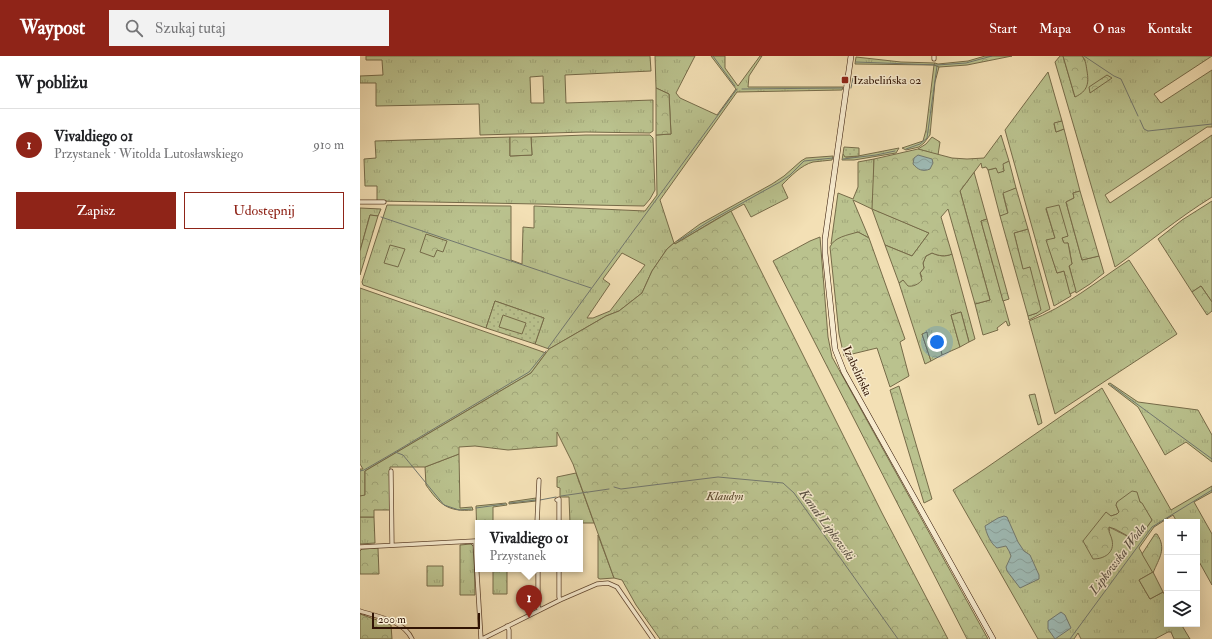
<!DOCTYPE html>
<html lang="pl">
<meta charset="utf-8">
<style>
body{margin:0;font-family:"IM FELL Double Pica",serif;background:#f2f2f2;color:#202124}
.controls{position:absolute;right:12px;bottom:12px;display:grid;overflow:hidden;border-radius:0px;box-shadow:0 4px 16px #0002}
.controls button{width:36px;height:36px;display:grid;place-items:center;padding:0;border:0;border-bottom:1px solid #e0e0e0;background:#fff;color:#202124;font:20px sans-serif}
.scale{position:absolute;left:12px;bottom:10px;width:108px;box-sizing:border-box;padding-left:4px;border:2px solid #311404;border-top:0;font-size:11px;line-height:14px;white-space:nowrap;color:#311404;-webkit-text-stroke:3px #f7ebcf;paint-order:stroke}
.you{position:absolute;left:577px;top:286px;width:14px;height:14px;margin:-10px;border:3px solid #fff;border-radius:50%;background:#1a73e8;box-shadow:0 0 0 6px #1a73e833}
.badge{display:grid;place-items:center;width:26px;height:26px;border-radius:50%;background:#8f2418;color:#fff;font-size:13px;font-weight:700}
.pin{position:absolute;translate:-50% -33px;filter:drop-shadow(0 1px 2px #0008)}
.pin::after{content:'';position:absolute;top:21px;width:14px;height:12px;background:inherit;clip-path:polygon(0 0,100% 0,50% 100%)}
.popup{position:absolute;left:115px;top:464px;width:108px;height:52px;box-sizing:border-box;display:grid;place-content:center;border-radius:0px;background:#fff;filter:drop-shadow(0 1px 3px #0005);font-size:13px;white-space:nowrap;color:#757577}
.popup b{font-size:15px;color:#202124}
.popup::after{content:'';position:absolute;left:50%;top:100%;margin-left:-8px;border:8px solid transparent;border-top-color:#fff}
.list{margin:0;padding:0;list-style:none}
h2{display:flex;justify-content:space-between;align-items:center;height:52px;margin:0;padding:0 16px;font-size:17px}
h2 small{font-size:13px;font-weight:400;color:#757577}
.list li{display:grid;grid-template-columns:26px 1fr auto;gap:12px;align-items:center;box-sizing:border-box;height:72px;padding:0 16px;border-top:1px solid #e0e0e0}
.list b{display:block;font-size:15px;white-space:nowrap}
.list p{margin:0;font-size:13px;white-space:nowrap;color:#757577}
.list em{font-size:13px;font-style:normal;color:#757577}
.actions{display:flex;gap:8px;padding:12px 16px}
.actions a{flex:1;padding:9px 0;border:1px solid #8f2418;border-radius:0px;text-align:center;font-size:14px;color:#8f2418}
.actions .main{background:#8f2418;color:#fff}
.icon{flex:none;width:22px;height:22px;fill:none;stroke:currentColor;stroke-width:2;stroke-linecap:round;stroke-linejoin:round}
.map{position:relative;flex:none;width:852px;height:583px;overflow:hidden}
header{display:flex;align-items:center;gap:24px;box-sizing:border-box;height:56px;padding:0 20px;background:#8f2418;color:#fff}
header strong{font-size:19px}
nav{display:flex;gap:22px;margin-inline-start:auto;font-size:14px}
.search{width:280px;height:36px;background:#f2f2f2;display:flex;align-items:center;gap:10px;box-sizing:border-box;padding:0 14px;border-radius:0px;color:#757577;font-size:15px}
main{display:flex}
aside{flex:1;background:#fff}
.map>svg:first-child{display:block}
</style>
<header>
<strong>Waypost</strong>
<div class="search"><svg class="icon" aria-label="search" viewBox="0 0 24 24"><circle cx="10" cy="10" r="6"/><path d="M15 15l6 6"/></svg>Szukaj tutaj</div>
<nav><a>Start</a><a>Mapa</a><a>O nas</a><a>Kontakt</a></nav>
</header>
<main>
<aside>
<h2>W pobliżu<small></small></h2>
<ul class="list">
<li><span class="badge">1</span><div><b>Vivaldiego 01</b><p>Przystanek · Witolda Lutosławskiego</p></div><em>910 m</em></li>
</ul>
<div class="actions"><a class="main">Zapisz</a><a>Udostępnij</a></div>
</aside>
<div class="map">
<svg width="852" height="583" viewBox="0 0 852 583">
<defs>
<pattern id="grass-tufts" width="24" height="20" patternUnits="userSpaceOnUse"><rect width="24" height="20" fill="#bac28e"/><path d="M3 7l-1-3M5 7V3M7 7l1-3M15 17l-1-3M17 17v-4M19 17l1-3" fill="none" stroke="#a0a679"/></pattern>
<pattern id="forest-crowns" width="20" height="18" patternUnits="userSpaceOnUse"><rect width="20" height="18" fill="#bac28e"/><path d="M2 6a3 3 0 1 1 6 0M12 15a3 3 0 1 1 6 0" fill="none" stroke="#a0a679"/></pattern>
<pattern id="park-dots" width="8" height="8" patternUnits="userSpaceOnUse"><rect width="8" height="8" fill="#bac28e"/><path d="M2 2h.1M6 6h.1" fill="none" stroke="#a0a679" stroke-width="1.8" stroke-linecap="round"/></pattern>
<pattern id="water-waves" width="16" height="10" patternUnits="userSpaceOnUse"><rect width="16" height="10" fill="#9ebbb6"/><path d="M0 5q4-4 8 0t8 0" fill="none" stroke="#89a09b"/></pattern>
</defs>
<rect width="100%" height="100%" fill="#f3e0b5"/>
<filter id="stains"><feTurbulence type="fractalNoise" baseFrequency=".005" numOctaves="4"/><feColorMatrix values="0 0 0 0 .2 0 0 0 0 .09 0 0 0 0 .02 0 0 0 .5 -.17"/></filter>
<radialGradient id="worn" r=".72"><stop offset=".6" stop-color="#630" stop-opacity="0"/><stop offset="1" stop-color="#630" stop-opacity=".3"/></radialGradient>
<path fill="url(#grass-tufts)" stroke="#766b49" fill-rule="evenodd" d="M 6,0 L 290,0 L 291,15 L 205,19 L 206,47 L 293,44 L 293,75 L 290,77 L 226,76 L 120,79 L 119,48 L 16,50 L 16,27 L 0,27 L 0,20 L 23,19 L 22,4 L 6,4 ZM 183,20 L 184,47 L 171,47 L 170,21 Z
M 295,0 L 335,0 L 316,37 L 320,42 L 357,59 L 376,33 L 351,0 L 365,0 L 365,12 L 378,30 L 400,0 L 402,0 L 389,20 L 388,31 L 483,31 L 482,34 L 377,36 L 300,144 L 314,187 L 340,168 L 412,128 L 424,120 L 441,105 L 446,102 L 473,100 L 472,104 C 466,105 459,105 453,106 C 441,109 430,121 422,129 L 428,142 L 391,161 L 384,148 L 355,164 L 315,188 L 314,187 L 307,193 L 292,215 L 282,237 L 259,255 L 246,260 L 189,293 L 175,288 L 184,262 L 135,245 L 126,272 L 3,229 L 2,226 L 27,149 L 151,150 L 151,204 L 162,208 L 163,171 L 174,172 L 174,150 L 285,155 L 297,139 L 296,79 L 311,78 L 309,38 L 296,32 ZM 262,197 L 285,209 L 250,255 L 233,262 L 227,262 L 250,228 L 243,223 Z
M 700,0 L 703,0 L 715,41 L 725,4 L 722,0 L 852,0 L 794,38 L 801,47 L 852,14 L 852,71 L 847,71 L 745,139 L 750,147 L 852,79 L 852,141 C 818,162 787,188 755,211 L 695,6 Z
M 496,1 L 541,6 L 575,7 L 574,9 L 579,11 L 575,26 L 570,79 L 564,87 L 559,91 L 546,94 L 542,92 L 563,85 L 566,74 L 574,9 L 495,8 Z
M 688,16 L 702,65 L 694,68 L 696,76 L 704,73 L 720,135 L 713,137 L 714,142 L 706,146 L 722,204 L 739,200 L 744,217 L 730,228 L 716,237 L 709,209 L 712,208 L 708,187 L 703,188 L 702,181 L 708,180 L 686,153 L 695,182 L 687,185 L 697,217 L 704,215 L 711,240 L 694,250 L 645,74 Z
M 226,79 L 290,79 L 293,82 L 295,134 L 290,143 L 284,150 L 17,145 L 17,130 L 5,130 L 4,103 L 16,102 L 15,85 L 150,81 L 150,100 L 172,99 L 171,81 Z
M 572,81 L 580,86 L 578,99 L 558,93 L 566,88 Z
M 539,92 L 536,97 L 494,104 L 482,104 L 483,98 L 486,101 L 493,101 Z
M 514,103 L 513,153 L 569,177 L 552,200 L 525,189 L 512,153 L 493,144 L 509,182 L 498,176 L 471,188 L 478,137 L 493,143 L 498,131 L 498,106 Z
M 649,105 L 656,132 L 643,138 L 648,158 L 640,160 L 628,114 L 636,112 L 644,115 L 642,108 Z
M 614,116 L 627,163 L 621,165 L 650,269 L 648,270 L 646,265 L 637,272 L 638,274 L 623,279 L 615,248 L 630,244 L 600,135 Z
M 852,145 L 852,246 L 841,230 L 832,236 L 798,183 L 822,164 Z
M 0,152 L 21,153 L 18,160 L 10,159 L 0,195 Z
M 668,173 L 690,253 L 669,264 L 668,260 L 677,257 L 670,211 L 663,214 L 654,177 Z
M 572,197 C 579,200 585,201 592,198 L 615,283 L 609,286 L 601,256 L 591,259 L 600,291 L 582,299 L 578,281 L 568,283 L 562,278 L 571,305 L 565,308 L 539,227 L 543,224 L 562,221 L 560,217 L 564,212 L 563,207 L 566,200 Z
M 769,204 L 817,278 L 695,358 L 669,265 C 706,251 737,225 769,204 Z
M 0,232 L 186,297 L 171,317 L 5,415 L 5,440 L 0,440 L 0,413 L 3,413 L 0,408 Z
M 750,327 L 778,346 L 838,354 L 852,379 L 852,406 L 826,386 L 805,399 L 778,351 L 748,328 Z
M 742,332 L 811,454 L 852,430 L 852,436 L 834,446 L 852,478 L 852,529 L 837,502 L 837,466 L 817,466 L 813,459 L 794,471 L 779,492 L 793,516 L 779,524 L 790,543 L 803,536 L 807,542 L 807,568 L 821,568 L 830,583 L 814,583 L 811,576 L 808,576 L 795,583 L 721,583 L 718,577 L 714,583 L 678,583 L 593,434 L 626,412 ZM 778,441 L 780,446 L 792,464 L 777,485 L 749,471 L 749,475 L 746,457 L 751,460 L 757,458 L 759,456 L 756,449 Z
M 99,398 L 100,452 L 112,451 L 113,454 C 88,456 80,449 66,429 L 65,411 Z
M 216,417 L 234,467 L 210,467 L 209,441 L 200,441 L 200,432 L 197,431 L 197,421 Z
M 176,442 L 176,445 L 149,448 L 149,446 Z
M 146,447 L 147,449 L 133,451 L 133,467 L 118,467 L 118,484 L 117,482 L 116,450 Z
M 0,461 L 14,461 L 15,487 L 0,488 Z
M 238,479 L 254,522 L 240,523 L 238,522 Z
M 111,488 L 114,491 L 115,539 L 100,539 L 100,489 Z
M 67,510 L 83,510 L 83,530 L 67,530 Z
M 133,513 L 147,513 L 147,538 L 133,538 Z"/>
<path fill="url(#forest-crowns)" stroke="#766b49" d="M 625,0 L 652,0 L 607,9 L 579,11 L 574,9 L 575,7 L 578,8 L 608,5 Z
M 703,0 L 722,0 C 726,5 726,9 727,15 C 729,27 728,35 715,41 Z
M 747,19 L 752,22 L 730,37 L 729,31 Z
M 296,32 L 309,38 L 311,78 L 296,79 Z
M 702,65 L 704,73 L 696,76 L 694,67 Z
M 641,79 L 649,105 L 643,108 L 644,115 L 638,117 L 636,112 L 628,114 L 626,111 L 622,112 L 621,107 L 600,135 L 630,244 L 615,248 L 588,153 L 581,161 L 592,198 C 585,201 579,200 572,197 L 566,200 L 563,207 L 564,212 L 560,217 L 562,224 C 559,228 553,231 548,230 L 543,224 L 539,227 L 525,189 L 552,200 L 569,177 L 512,153 L 514,103 L 558,93 L 592,102 L 607,103 L 624,102 Z
M 150,81 L 171,81 L 172,99 L 150,100 Z
M 656,132 L 668,173 L 654,177 L 663,213 L 670,211 L 681,254 L 677,257 L 668,260 L 640,160 L 648,157 L 643,137 Z
M 720,135 L 739,200 L 722,204 L 706,146 L 714,142 L 713,137 Z
M 699,149 L 708,180 L 702,182 L 704,187 L 708,187 L 712,208 L 709,210 L 716,235 L 710,238 L 704,215 L 697,217 L 686,184 L 695,182 L 686,152 Z
M 371,155 L 522,457 L 588,583 L 300,583 L 276,549 L 262,524 L 254,522 L 213,408 L 197,376 L 197,390 L 148,394 L 115,390 L 99,391 L 99,398 L 65,411 L 30,411 L 30,454 L 14,454 L 14,461 L 0,461 L 0,440 L 5,439 L 5,415 L 171,317 L 189,293 L 246,260 L 259,255 L 282,237 L 292,215 L 307,193 L 314,187 L 315,188 Z
M 10,159 L 18,160 L 0,219 L 0,195 Z
M 627,163 L 649,243 L 643,245 L 621,165 Z
M 498,176 L 509,182 L 545,283 L 540,286 L 549,320 L 530,331 L 517,292 L 484,300 L 479,278 L 470,191 C 474,181 488,179 498,176 Z
M 66,178 L 87,185 L 83,196 L 77,194 L 74,201 L 60,196 Z
M 460,181 L 468,281 L 472,301 L 628,583 L 607,583 L 413,205 L 450,185 Z
M 30,189 L 45,193 L 38,211 L 24,207 Z
M 841,230 L 852,246 L 852,255 L 847,259 L 832,236 Z
M 601,256 L 609,286 L 600,291 L 591,259 Z
M 567,276 L 568,283 L 578,281 L 582,299 L 571,305 L 562,278 Z
M 539,330 L 572,443 L 564,447 L 530,334 Z
M 675,338 L 682,367 L 678,369 L 669,339 Z
M 772,435 L 777,436 L 780,446 L 782,447 L 792,464 L 777,485 L 755,473 L 749,471 C 748,476 751,479 752,484 C 755,497 744,503 733,503 L 723,485 L 746,456 L 751,460 L 757,458 L 759,456 L 756,449 L 757,446 Z
M 795,478 L 797,478 C 807,493 799,502 793,517 L 782,498 Z
M 18,492 L 19,518 L 0,518 L 0,495 L 2,493 Z
M 0,558 L 31,569 L 32,583 L 0,583 Z"/>
<path fill="url(#park-dots)" stroke="#766b49" d="M 484,91 L 499,92 L 499,100 L 485,101 L 483,98 Z
M 135,245 L 184,262 L 175,288 L 126,272 Z"/>
<path fill="#bac28e" stroke="#766b49" d="M 143,259 L 166,267 L 162,278 L 139,271 Z
M 793,516 L 803,536 L 790,543 L 779,524 Z"/>
<path fill="url(#water-waves)" stroke="#72786f" d="M 558,99 L 572,103 L 573,107 L 570,113 C 563,116 558,114 553,108 L 554,102 Z
M 644,460 L 647,461 L 658,486 L 664,495 L 670,499 L 679,519 L 679,523 L 660,532 L 647,515 L 646,511 L 651,500 L 649,495 L 646,490 L 637,492 C 631,488 626,477 625,470 L 638,462 Z
M 701,556 L 705,559 L 711,572 L 695,583 L 688,573 L 688,565 Z"/>
<g fill="none" stroke-linecap="round" stroke-linejoin="round">
<path stroke="#72786f" stroke-width="1" d="M 353,0 L 375,30
M 724,0 L 754,20 L 761,23 L 778,60
M 496,6 L 577,9 L 606,7 L 632,0
M 491,32 L 493,22
M 382,33 L 482,32
M 780,64 L 784,73 L 788,75 L 852,68
M 546,93 L 560,88 L 567,82 L 577,10
M 483,103 L 516,99 L 535,95
M 21,161 L 231,232
M 318,185 L 348,166 L 420,126 L 430,119 L 444,105 L 473,102
M 188,292 L 377,33
M 751,329 L 852,403
M 35,396 L 169,316 L 186,295
M 0,415 L 4,414 L 35,396 L 43,399 L 84,449 L 99,454 L 111,453
M 254,431 L 261,433 L 358,421 L 423,427 L 434,437 L 538,583
M 201,440 L 249,433
M 180,444 L 196,441
M 150,447 L 176,444
M 116,452 L 145,448
M 710,583 L 792,471 L 852,434"/>
<defs>
<path id="street" d="M 574,3 L 574,0
M 0,146 L 24,146
M 31,415 L 32,489
M 197,444 L 199,443 L 199,467
M 177,467 L 179,424
M 0,491 L 115,485 L 121,583
M 178,513 L 178,551 L 180,554
M 199,513 L 199,541 L 200,544
M 0,555 C 18,561 43,564 52,583
M 147,570 L 149,574 L 149,583
M 122,583 L 200,544 L 237,528 L 248,527 L 257,531 L 293,583"/>
<path id="secondary" d="M 491,0 L 465,183 L 465,197 L 475,293 L 484,316 L 633,583"/>
</defs>
<use href="#street" stroke="#624730" stroke-width="5"/>
<use href="#secondary" stroke="#311404" stroke-width="6"/>
<use href="#street" stroke="#f7ebcf" stroke-width="3.5"/>
<use href="#secondary" stroke="#f7ebcf" stroke-width="5"/>
</g>
<rect fill="#8f2418" stroke="#f7ebcf" stroke-width="1.5" x="481" y="20" width="8" height="8" rx="2"/>
<g text-anchor="middle" dominant-baseline="central" stroke-width="3" stroke-linejoin="round" paint-order="stroke">
<g font-size="12" fill="#311404" stroke="#f7ebcf" text-anchor="start">
<text x="493" y="24">Izabelińska 02</text>
</g>
<g font-size="12" fill="#311404" stroke="#f7ebcf">
<text transform="translate(497 315) rotate(65)">Izabelińska</text>
</g>
<g font-size="12" font-style="italic" fill="#5a482d" stroke="#f7ebcf">
<text x="365" y="440">Klaudyn</text>
</g>
<g font-size="13" font-style="italic" fill="#574e42" stroke="#f7ebcf">
<text transform="translate(467 469) rotate(54)">Kanał Lipkowski</text>
<text transform="translate(758 503) rotate(-53)">Lipkowska Woda</text>
</g>
</g>
<rect width="100%" height="100%" filter="url(#stains)"/>
<rect width="100%" height="100%" fill="url(#worn)"/>
</svg>
<div class="controls">
<button>+</button>
<button>−</button>
<button><svg class="icon" aria-label="layers" viewBox="0 0 24 24"><path d="M12 4l9 5-9 5-9-5zM3 14l9 5 9-5"/></svg></button>
</div>
<div class="scale">200 m</div>
<div class="you"></div>
<div class="pin badge" style="left:169px;top:562px">1</div>
<div class="popup"><b>Vivaldiego 01</b>Przystanek</div>
</div>
</main>
